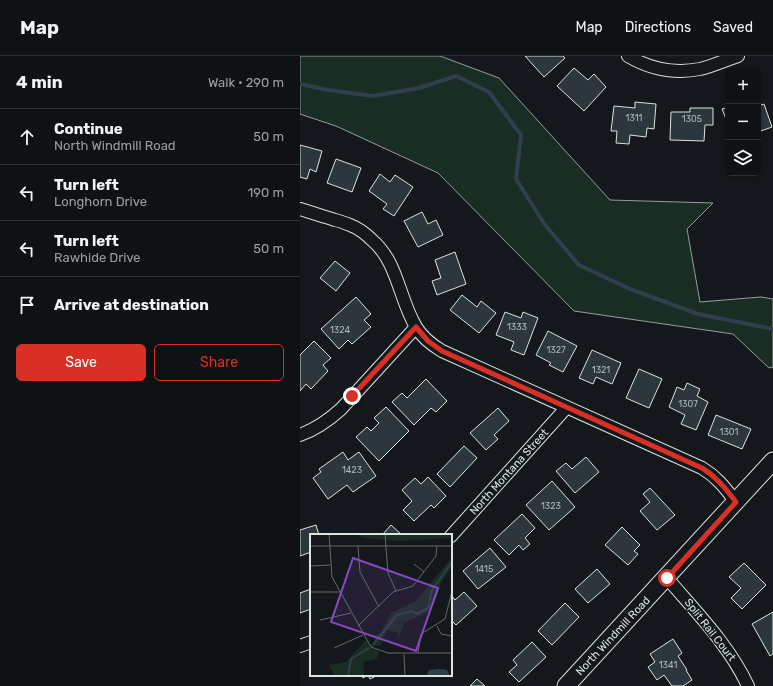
<!DOCTYPE html>
<meta charset="utf-8">
<style>
body{margin:0;font-family:Rubik,sans-serif;background:#1d2022;color:#f1f3f6}
.controls{position:absolute;right:12px;top:12px;display:grid;overflow:hidden;border-radius:6px;box-shadow:0 2px 6px #0003}
.controls button{width:36px;height:36px;display:grid;place-items:center;padding:0;border:0;border-bottom:1px solid #2f3234;background:#0f1215;color:#f1f3f6;font:20px sans-serif}
.stop{position:absolute;width:12px;height:12px;margin:-9px;border:3px solid #d93025;border-radius:50%;background:#fff}
.stop.end{background:#d93025;border-color:#fff;box-shadow:0 1px 4px #0008}
.list{margin:0;padding:0;list-style:none}
h2{display:flex;justify-content:space-between;align-items:center;height:52px;margin:0;padding:0 16px;font-size:17px}
h2 small{font-size:13px;font-weight:400;color:#9b9ea0}
.list li{display:grid;grid-template-columns:26px 1fr auto;gap:12px;align-items:center;box-sizing:border-box;height:56px;padding:0 16px;border-top:1px solid #2f3234}
.list b{display:block;font-size:15px;white-space:nowrap}
.list p{margin:0;font-size:13px;white-space:nowrap;color:#9b9ea0}
.list em{font-size:13px;font-style:normal;color:#9b9ea0}
.actions{display:flex;gap:8px;padding:12px 16px}
.actions a{flex:1;padding:9px 0;border:1px solid #d93025;border-radius:6px;text-align:center;font-size:14px;color:#d93025}
.actions .main{background:#d93025;color:#fff}
.icon{flex:none;width:22px;height:22px;fill:none;stroke:currentColor;stroke-width:2;stroke-linecap:round;stroke-linejoin:round}
.map{position:relative;flex:none;width:473px;height:630px;overflow:hidden}
header{display:flex;align-items:center;gap:24px;box-sizing:border-box;height:56px;padding:0 20px;background:#0f1215;border-bottom:1px solid #2f3234}
header strong{font-size:19px}
nav{display:flex;gap:22px;margin-inline-start:auto;font-size:14px}
main{display:flex}
aside{flex:1;background:#0f1215}
.map>svg:first-child{display:block}
</style>
<header>
<strong>Map</strong>
<nav><a>Map</a><a>Directions</a><a>Saved</a></nav>
</header>
<main>
<aside>
<h2>4 min<small>Walk · 290 m</small></h2>
<ul class="list">
<li><svg class="icon" aria-label="ahead" viewBox="0 0 24 24"><path d="M12 20V5M6 11l6-6 6 6"/></svg><div><b>Continue</b><p>North Windmill Road</p></div><em>50 m</em></li>
<li><svg class="icon" aria-label="left" viewBox="0 0 24 24"><path d="M17 20v-9H6M10 6l-5 5 5 5"/></svg><div><b>Turn left</b><p>Longhorn Drive</p></div><em>190 m</em></li>
<li><svg class="icon" aria-label="left" viewBox="0 0 24 24"><path d="M17 20v-9H6M10 6l-5 5 5 5"/></svg><div><b>Turn left</b><p>Rawhide Drive</p></div><em>50 m</em></li>
<li><svg class="icon" aria-label="arrive" viewBox="0 0 24 24"><path d="M6 21V4h12l-3 4 3 4H6"/></svg><div><b>Arrive at destination</b></div></li>
</ul>
<div class="actions"><a class="main">Save</a><a>Share</a></div>
</aside>
<div class="map">
<svg width="473" height="630" viewBox="0 0 473 630">
<rect width="100%" height="100%" fill="#14181c"/>
<path fill="#1a2d24" stroke="#939e99" d="M 0,0 L 140,0 L 199,22 L 310,144 L 413,147 L 387,173 L 400,246 L 461,241 L 473,243 L 473,311 L 469,312 L 433,278 L 274,255 L 138,117 L 36,70 L 0,58 Z"/>
<g fill="none" stroke-linecap="round" stroke-linejoin="round">
<path stroke="#2f3f4d" stroke-width="4" d="M 0,28 L 28,34 L 73,40 L 119,32 L 156,20 L 189,36 L 221,79 L 216,123 L 245,169 L 279,209 L 330,233 L 398,258 L 473,273"/>
</g>
<path fill="#2c363c" stroke="#d8e6dc" d="M 225,0 L 263,0 L 265,2 L 244,21 Z
M 274,12 L 288,24 L 294,18 L 306,31 L 284,55 L 257,30 Z
M 335,46 L 356,48 L 354,73 L 347,72 L 346,81 L 330,79 L 329,88 L 316,87 L 317,75 L 311,75 L 314,50 L 335,52 Z
M 464,48 L 472,71 L 458,76 L 458,50 Z
M 428,51 L 428,68 L 422,53 Z
M 390,52 L 413,52 L 413,69 L 405,69 L 404,85 L 370,84 L 371,56 L 390,56 Z
M 0,89 L 22,95 L 16,116 L 10,113 L 7,123 L 0,121 Z
M 36,103 L 61,112 L 52,136 L 27,127 Z
M 80,118 L 90,126 L 95,119 L 113,131 L 94,160 L 83,153 L 87,148 L 69,135 Z
M 122,156 L 128,168 L 136,164 L 143,179 L 118,191 L 104,165 Z
M 155,196 L 166,228 L 137,239 L 132,225 L 141,222 L 135,204 Z
M 35,205 L 50,217 L 36,235 L 20,222 Z
M 162,239 L 177,251 L 181,245 L 196,257 L 179,277 L 150,254 Z
M 56,241 L 71,258 L 64,264 L 71,271 L 52,288 L 48,284 L 39,293 L 21,273 Z
M 205,256 L 221,262 L 223,256 L 238,262 L 224,299 L 211,294 L 214,286 L 196,279 Z
M 248,275 L 277,290 L 263,316 L 249,309 L 251,307 L 236,299 Z
M 14,285 L 31,302 L 23,309 L 28,315 L 11,333 L 6,328 L 0,335 L 0,299 Z
M 292,294 L 321,307 L 312,328 L 296,321 L 293,328 L 279,322 Z
M 339,313 L 362,323 L 349,352 L 326,342 Z
M 126,323 L 147,345 L 136,356 L 131,352 L 114,369 L 92,346 L 102,337 L 107,342 Z
M 387,327 L 400,333 L 397,340 L 408,346 L 396,374 L 381,368 L 385,359 L 369,351 L 377,331 L 384,334 Z
M 86,351 L 109,375 L 79,405 L 56,381 L 67,371 L 71,375 L 79,367 L 74,362 Z
M 198,352 L 209,365 L 194,379 L 198,383 L 186,394 L 170,377 Z
M 416,359 L 451,373 L 442,393 L 408,379 Z
M 164,390 L 177,402 L 150,431 L 137,418 Z
M 43,396 L 48,404 L 59,396 L 76,420 L 53,436 L 47,429 L 28,443 L 13,422 L 21,416 L 19,413 Z
M 286,401 L 299,416 L 275,437 L 256,415 L 266,407 L 272,413 Z
M 128,421 L 146,440 L 134,452 L 131,449 L 114,465 L 103,454 L 112,445 L 102,434 L 115,422 L 121,428 Z
M 252,425 L 275,451 L 249,474 L 226,449 Z
M 350,432 L 375,459 L 357,474 L 340,455 L 350,446 L 343,438 Z
M 222,458 L 235,472 L 225,482 L 230,488 L 223,494 L 219,489 L 209,499 L 194,484 Z
M 16,469 L 19,479 L 11,479 L 11,496 L 0,500 L 0,474 Z
M 91,469 L 102,479 L 82,479 Z
M 322,471 L 340,489 L 334,495 L 338,498 L 328,509 L 305,489 Z
M 190,492 L 206,511 L 178,533 L 163,515 Z
M 444,507 L 466,529 L 442,553 L 431,542 L 441,532 L 429,521 Z
M 297,513 L 310,528 L 288,547 L 275,533 Z
M 11,533 L 11,553 L 0,557 L 0,537 Z
M 164,536 L 177,550 L 156,569 L 151,564 L 151,539 L 155,544 Z
M 265,547 L 279,561 L 252,589 L 238,575 Z
M 473,556 L 473,598 L 470,600 L 452,568 Z
M 373,583 L 382,597 L 378,600 L 387,614 L 386,614 L 392,624 L 383,630 L 372,630 L 364,619 L 357,624 L 348,611 L 355,606 L 350,598 Z
M 232,586 L 246,601 L 219,626 L 209,616 L 217,609 L 213,604 Z
M 62,619 L 78,619 L 70,623 L 68,619 L 63,622 Z
M 177,623 L 185,630 L 170,630 Z"/>
<g fill="none" stroke-linecap="round" stroke-linejoin="round">
<defs>
<path id="street" d="M 328,0 C 350,13 374,18 400,13 C 413,10 425,4 438,0
M 0,153 C 12,157 23,160 35,164 C 40,165 45,167 50,169 C 58,172 66,178 72,184 C 98,206 99,243 116,271 C 122,281 132,289 142,295 L 402,412 C 417,421 425,432 436,446
M 0,379 C 16,373 29,364 41,353 L 116,271
M 151,480 L 267,351
M 367,522 C 396,556 429,589 448,630
M 0,590 L 11,586"/>
<path id="secondary" d="M 266,630 L 473,405"/>
</defs>
<use href="#street" stroke="#d8e6dc" stroke-width="14"/>
<use href="#secondary" stroke="#d8e6dc" stroke-width="19"/>
<use href="#street" stroke="#14181c" stroke-width="12"/>
<use href="#secondary" stroke="#14181c" stroke-width="17"/>
</g>
<g fill="none" stroke-linecap="round" stroke-linejoin="round">
<path stroke="#d93025" stroke-width="5" d="M 52,340 L 116,271 L 128,285 L 142,295 L 402,412 C 417,421 425,432 436,446 L 367,522"/>
</g>
<g text-anchor="middle" dominant-baseline="central" stroke-width="3" stroke-linejoin="round" paint-order="stroke">
<g font-size="9" fill="#adbab4">
<text x="334" y="62">1311</text>
<text x="392" y="63">1305</text>
<text x="217" y="271">1333</text>
<text x="40" y="274">1324</text>
<text x="256" y="294">1327</text>
<text x="301" y="314">1321</text>
<text x="388" y="348">1307</text>
<text x="429" y="376">1301</text>
<text x="52" y="414">1423</text>
<text x="251" y="450">1323</text>
<text x="184" y="513">1415</text>
<text x="368" y="609">1341</text>
</g>
<g font-size="11" fill="#d8e6dc" stroke="#14181c">
<text transform="translate(209 416) rotate(-48)">North Montana Street</text>
<text transform="translate(410 574) rotate(52)">Split Rail Court</text>
<text transform="translate(313 580) rotate(-47)">North Windmill Road</text>
</g>
</g>
<g transform="translate(10 478)">
<rect width="142" height="142" fill="#14181c"/>
<path d="M 46,0 L 142,0 L 142,4 L 90,7 L 52,4 ZM 142,23 L 142,32 L 131,49 L 125,69 L 116,79 L 94,89 L 89,103 L 87,98 L 77,96 L 70,112 L 64,111 L 64,102 L 71,99 L 81,79 L 106,67 ZM 56,106 L 61,113 L 69,118 L 67,125 L 53,128 L 54,142 L 25,142 L 19,131 L 36,128 Z" fill="#1a2d24"/>
<path d="M 128,135 L 137,136 L 140,142 L 116,142 L 119,136 Z" fill="#2f3f4d"/>
<path fill="none" stroke="#2f3f4d" stroke-width="2" d="M 62,112 L 87,81 L 102,77 L 107,80 L 118,74 L 122,56 L 142,28M 38,142 L 41,125 L 59,114"/>
<path fill="none" stroke="#626a69" stroke-width="1" d="M 19,0 L 22,43 L 61,113 L 78,119 L 142,119M 75,0 L 78,39 L 86,57M 0,12 L 142,12M 48,12 L 50,38 L 69,73M 104,30 L 114,38M 0,32 L 20,31M 0,58 L 30,58M 10,86 L 41,79M 48,92 L 83,58 L 103,52 L 126,22 L 127,12M 127,92 L 131,100 L 142,102M 24,114 L 53,101M 108,119 L 111,100 L 135,85 L 142,57M 94,120 L 95,142"/>
<path fill="#8948c3" fill-opacity="0.15" stroke="#8948c3" stroke-width="2" d="M 43,24 L 128,54 L 106,117 L 21,88 Z"/>
<rect width="142" height="142" fill="none" stroke="#d8e6dc" stroke-width="2"/>
</g>
</svg>
<div class="controls">
<button>+</button>
<button>−</button>
<button><svg class="icon" aria-label="layers" viewBox="0 0 24 24"><path d="M12 4l9 5-9 5-9-5zM3 14l9 5 9-5"/></svg></button>
</div>
<div class="stop" style="left:367px;top:522px"></div>
<div class="stop end" style="left:52px;top:340px"></div>
</div>
</main>
